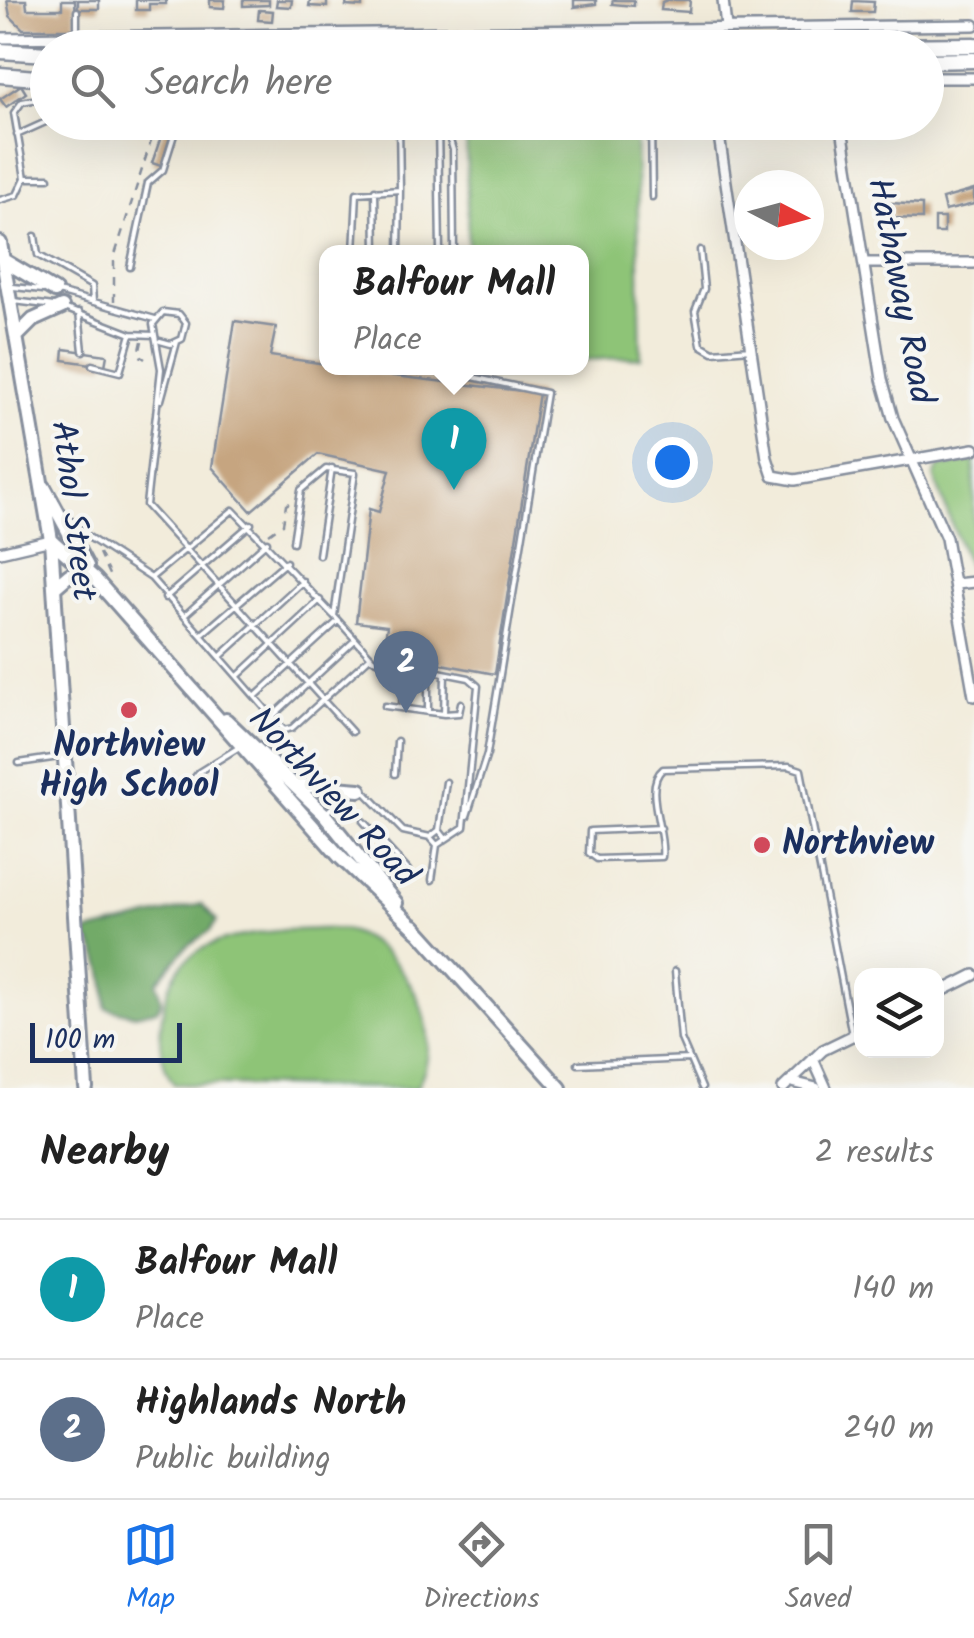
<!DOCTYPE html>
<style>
body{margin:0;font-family:Kalam,sans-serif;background:#f6f6f6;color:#222}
.controls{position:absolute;right:30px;bottom:30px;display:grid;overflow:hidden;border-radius:20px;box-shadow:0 10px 40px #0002}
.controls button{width:90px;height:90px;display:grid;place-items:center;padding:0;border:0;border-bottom:2px solid #e0e0e0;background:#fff;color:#222;font:50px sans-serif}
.compass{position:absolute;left:734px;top:170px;width:90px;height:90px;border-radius:50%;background:#fff;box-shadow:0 10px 40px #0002;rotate:96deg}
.scale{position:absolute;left:30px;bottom:25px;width:152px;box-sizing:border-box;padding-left:10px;border:5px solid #1b2f5e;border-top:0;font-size:28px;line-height:35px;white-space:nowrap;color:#1b2f5e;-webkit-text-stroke:8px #f6f6f2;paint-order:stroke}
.you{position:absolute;left:672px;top:462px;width:35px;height:35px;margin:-25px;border:8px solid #fff;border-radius:50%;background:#1a73e8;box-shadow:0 0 0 15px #1a73e833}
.badge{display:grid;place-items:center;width:65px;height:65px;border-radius:50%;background:#1a73e8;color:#fff;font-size:32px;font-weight:700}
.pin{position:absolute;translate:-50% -82px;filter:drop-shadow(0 2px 5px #0008)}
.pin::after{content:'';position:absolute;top:52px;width:35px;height:30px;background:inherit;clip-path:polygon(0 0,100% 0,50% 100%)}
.popup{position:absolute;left:319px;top:245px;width:270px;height:130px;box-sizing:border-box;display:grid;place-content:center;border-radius:20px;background:#fff;filter:drop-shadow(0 2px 8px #0005);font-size:32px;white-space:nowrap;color:#767676}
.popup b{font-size:38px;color:#222}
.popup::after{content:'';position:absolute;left:50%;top:100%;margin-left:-20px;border:20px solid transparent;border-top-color:#fff}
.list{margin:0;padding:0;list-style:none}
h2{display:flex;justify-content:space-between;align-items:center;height:130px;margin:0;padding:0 40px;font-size:42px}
h2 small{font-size:32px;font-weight:400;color:#767676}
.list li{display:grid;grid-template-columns:65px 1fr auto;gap:30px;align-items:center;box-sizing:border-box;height:140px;padding:0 40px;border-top:2px solid #e0e0e0}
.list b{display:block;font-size:38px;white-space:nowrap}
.list p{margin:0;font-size:32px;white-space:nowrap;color:#767676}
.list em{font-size:32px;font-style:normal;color:#767676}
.icon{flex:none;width:55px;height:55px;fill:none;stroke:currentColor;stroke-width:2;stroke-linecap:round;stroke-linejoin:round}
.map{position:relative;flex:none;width:974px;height:1088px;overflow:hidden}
.search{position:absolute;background:#fff;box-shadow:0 10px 40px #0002;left:30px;right:30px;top:30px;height:110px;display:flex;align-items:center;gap:25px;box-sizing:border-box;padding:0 35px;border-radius:55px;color:#767676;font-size:38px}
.sheet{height:410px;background:#fff}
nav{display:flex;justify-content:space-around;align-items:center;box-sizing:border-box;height:140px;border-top:2px solid #e0e0e0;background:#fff;font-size:28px;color:#767676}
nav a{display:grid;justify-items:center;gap:5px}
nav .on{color:#1a73e8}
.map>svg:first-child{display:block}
</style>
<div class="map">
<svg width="974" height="1088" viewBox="0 0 974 1088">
<rect width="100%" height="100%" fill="#f6f6f2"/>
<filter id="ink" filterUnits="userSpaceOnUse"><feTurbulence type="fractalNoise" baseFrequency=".01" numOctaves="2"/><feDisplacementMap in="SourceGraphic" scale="20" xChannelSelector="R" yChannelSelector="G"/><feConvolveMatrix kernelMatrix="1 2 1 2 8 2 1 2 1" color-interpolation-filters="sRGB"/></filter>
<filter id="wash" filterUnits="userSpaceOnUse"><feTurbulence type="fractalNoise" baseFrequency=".0048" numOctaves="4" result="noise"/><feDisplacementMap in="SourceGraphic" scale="40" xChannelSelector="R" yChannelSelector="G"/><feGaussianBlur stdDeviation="2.25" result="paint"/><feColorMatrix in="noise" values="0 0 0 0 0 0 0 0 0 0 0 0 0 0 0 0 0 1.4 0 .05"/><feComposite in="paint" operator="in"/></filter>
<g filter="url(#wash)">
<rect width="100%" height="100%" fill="#f2ecdb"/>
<path fill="#8ec477" stroke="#547a6a" stroke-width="2.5" d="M 466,123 L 636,123 L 641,357 L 582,360 L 582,252 L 468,252 Z
M 974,461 L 974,571 L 972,571 C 967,567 938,488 934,476 L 939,467 Z
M 284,930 C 304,931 336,925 354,933 C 408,956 450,1034 416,1088 L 174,1084 C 162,1069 159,1043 161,1024 C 169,944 214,939 284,930 Z"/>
<path fill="#72aa68" stroke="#466c63" stroke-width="2.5" d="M 202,904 L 217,921 L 210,931 L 187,946 L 157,982 L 161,1001 L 157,1010 L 135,1015 L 106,1008 C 106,979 103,957 84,933 Z"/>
<g id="blocks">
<path fill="#c6a580" d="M 7,0 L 26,0 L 27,9 L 62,9 L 62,0 L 75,0 L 76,29 L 23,29 L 10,16 Z
M 78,0 L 99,0 L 99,9 L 78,9 Z
M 136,0 L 166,0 L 166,4 L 149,4 L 149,10 L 136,10 Z
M 210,0 L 225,0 L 224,8 L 210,7 Z
M 243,0 L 269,0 L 269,5 L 243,6 Z
M 277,0 L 292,0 L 291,7 L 276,6 Z
M 310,0 L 327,0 L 327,7 L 309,6 Z
M 347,0 L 362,0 L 362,7 L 346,6 Z
M 574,0 L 596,0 L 596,4 L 574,7 Z
M 613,0 L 634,0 L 634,6 L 612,4 Z
M 667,0 L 690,0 L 689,12 L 661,10 L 662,2 Z
M 853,1 L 874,2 L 873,12 L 852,12 Z
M 259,10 L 273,11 L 272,21 L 258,20 Z
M 21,85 L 26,93 L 6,107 L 0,99 Z
M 166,122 L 176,122 L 161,166 L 152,163 Z
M 974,190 L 974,204 L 945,211 L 942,199 Z
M 891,203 L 922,205 L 922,219 L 891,218 Z
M 935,218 L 944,218 L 944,233 L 935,233 Z
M 235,321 L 276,327 L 270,356 L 326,364 L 326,368 L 539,393 L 495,674 L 383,653 L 387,626 L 356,622 L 369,509 L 379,512 L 390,470 L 318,454 L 251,511 L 212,467 Z
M 64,349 L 107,355 L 105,366 L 63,360 Z"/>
</g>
</g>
<g filter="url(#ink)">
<use href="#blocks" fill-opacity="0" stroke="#868e9c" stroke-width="2.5"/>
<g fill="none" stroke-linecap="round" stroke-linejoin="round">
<defs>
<path id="service" d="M 77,37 L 77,11
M 438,122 L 440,252
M 651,122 L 652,197
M 438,130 L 449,137 L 453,150 L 454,252
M 17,135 L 48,121
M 25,178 L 49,178
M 375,190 L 376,252
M 0,200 L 17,195 L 25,178 L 14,113 L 22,102 L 48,97
M 35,236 L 38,255 L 92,286 L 93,302
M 700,250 L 704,289 L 695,311 L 701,345 L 713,352 L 751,349
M 354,252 L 357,193 L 400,190 L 399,122
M 399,252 L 400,190
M 130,267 L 148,183 L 163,170 L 178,122
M 13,287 L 43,290
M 58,292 L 155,319
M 14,301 L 54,306
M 64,308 L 131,334 L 154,335
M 79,312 L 83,351
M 160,341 L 171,344 L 182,339 L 186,323 L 179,314 L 163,312 L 153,324 L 161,369 L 146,505 L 352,732
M 92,365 L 120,372 L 131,334
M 431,368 L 546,393 L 487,754 L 467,816
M 161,400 L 177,342
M 64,514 L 87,536 L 151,578
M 293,542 L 301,490 L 326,469 L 355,473 L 334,616 L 373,659 L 469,678 L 478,686 L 464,827 L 446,839
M 319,555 L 332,468
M 165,598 L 251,524
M 185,615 L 267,542
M 333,615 L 233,510 L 151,578 L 284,730 L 292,728 L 370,657
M 202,634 L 286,562
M 222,655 L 303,581
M 239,675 L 320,600
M 257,695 L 338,621
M 385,706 L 444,714 L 445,674
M 402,707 L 403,667
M 428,711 L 428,671
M 444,714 L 459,713 L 461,703
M 274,715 L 355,640
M 19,763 L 59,757
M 395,774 L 397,741
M 364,791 L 403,831 L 430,837
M 182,794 L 199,772 L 241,746
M 327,812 L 346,795
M 363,821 L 408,870
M 661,828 L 590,831 L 589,853 L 597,859 L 662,857 C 666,833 642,786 663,769 L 789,766 L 801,770 L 852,1035
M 439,830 L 446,782
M 432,880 L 437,845 L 446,839 L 439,830 L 430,837 L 437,845
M 675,971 L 681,1039 L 702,1088
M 578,1064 L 689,1059"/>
<path id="minor" d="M 723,0 L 726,27
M 0,38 L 974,25
M 926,78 L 974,78
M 717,122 L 767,458 L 773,476 L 795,480 L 974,449
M 841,122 L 882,379 L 893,418 L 946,538 L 974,696
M 864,263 L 974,263
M 0,552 L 51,540
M 956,584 L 974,582
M 936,994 L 974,975
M 813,1059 L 826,1088
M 792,1082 L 816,1088
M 783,1088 L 823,1050 L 862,1031"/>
<path id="secondary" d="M 0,243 L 51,540 L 86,1088
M 3,260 L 55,291
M 16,337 L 33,320 L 62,307
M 44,487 L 87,566
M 51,540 L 95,579 L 340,857 L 418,931
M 54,588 L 69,575 L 90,575
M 226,720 L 324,814 L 396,903
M 298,785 L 360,790
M 414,926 L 560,1088"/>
<path id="primary" d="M 718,48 L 974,45
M 0,51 L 48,54
M 926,61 L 974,60
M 0,75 L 48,79"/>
</defs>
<use href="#service" stroke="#868e9c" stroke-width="9"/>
<use href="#minor" stroke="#868e9c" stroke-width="14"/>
<use href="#secondary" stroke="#868e9c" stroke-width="18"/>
<use href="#primary" stroke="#868e9c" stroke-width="19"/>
<path stroke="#868e9c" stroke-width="2.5" stroke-dasharray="8 8" stroke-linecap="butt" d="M 114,301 L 114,258 L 157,122
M 142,341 L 139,355 L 145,359
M 269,534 L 283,524 L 286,505 L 294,500
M 99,553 L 111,579"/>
<use href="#service" stroke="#fff" stroke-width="4"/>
<use href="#minor" stroke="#fff" stroke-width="9"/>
<use href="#secondary" stroke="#fff" stroke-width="12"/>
<use href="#primary" stroke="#fff" stroke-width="14"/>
</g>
</g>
<g fill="#d1495b" stroke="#f6f6f2" stroke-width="4">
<circle cx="129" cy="710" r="10"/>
<circle cx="762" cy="845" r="10"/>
</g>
<g text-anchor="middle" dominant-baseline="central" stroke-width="8" stroke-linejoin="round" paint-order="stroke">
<g font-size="35" fill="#1b2f5e" stroke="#f6f6f2">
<text transform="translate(899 291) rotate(79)">Hathaway Road</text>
<text transform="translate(72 511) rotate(83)">Athol Street</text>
<text transform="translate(332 798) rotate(47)">Northview Road</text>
</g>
<g font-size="35" font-weight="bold" fill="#1b2f5e" stroke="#f6f6f2">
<text x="129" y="747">Northview<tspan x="129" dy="40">High School</tspan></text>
<text x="782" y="845" text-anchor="start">Northview</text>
</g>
</g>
</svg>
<div class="controls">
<button><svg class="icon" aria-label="layers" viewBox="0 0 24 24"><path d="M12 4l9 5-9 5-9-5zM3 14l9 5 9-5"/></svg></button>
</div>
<svg class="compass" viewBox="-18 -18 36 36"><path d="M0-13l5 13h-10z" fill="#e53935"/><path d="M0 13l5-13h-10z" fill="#767676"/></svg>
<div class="scale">100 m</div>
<div class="you"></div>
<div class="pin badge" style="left:454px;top:490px;background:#0f9aa8">1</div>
<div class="popup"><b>Balfour Mall</b>Place</div>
<div class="pin badge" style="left:406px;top:713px;background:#5c6f8a">2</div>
<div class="search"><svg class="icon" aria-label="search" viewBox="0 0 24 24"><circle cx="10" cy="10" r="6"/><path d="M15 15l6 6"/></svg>Search here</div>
</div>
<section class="sheet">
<h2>Nearby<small>2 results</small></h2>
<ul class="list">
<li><span class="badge" style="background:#0f9aa8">1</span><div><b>Balfour Mall</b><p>Place</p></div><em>140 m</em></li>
<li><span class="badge" style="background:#5c6f8a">2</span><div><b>Highlands North</b><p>Public building</p></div><em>240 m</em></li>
</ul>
</section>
<nav>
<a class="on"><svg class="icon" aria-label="map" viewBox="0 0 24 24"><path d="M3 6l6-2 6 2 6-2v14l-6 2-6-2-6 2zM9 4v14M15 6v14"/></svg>Map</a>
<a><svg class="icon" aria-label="directions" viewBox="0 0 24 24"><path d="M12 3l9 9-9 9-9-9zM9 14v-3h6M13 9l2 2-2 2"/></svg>Directions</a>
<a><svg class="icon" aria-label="saved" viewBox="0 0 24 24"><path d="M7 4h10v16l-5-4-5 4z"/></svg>Saved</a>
</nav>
